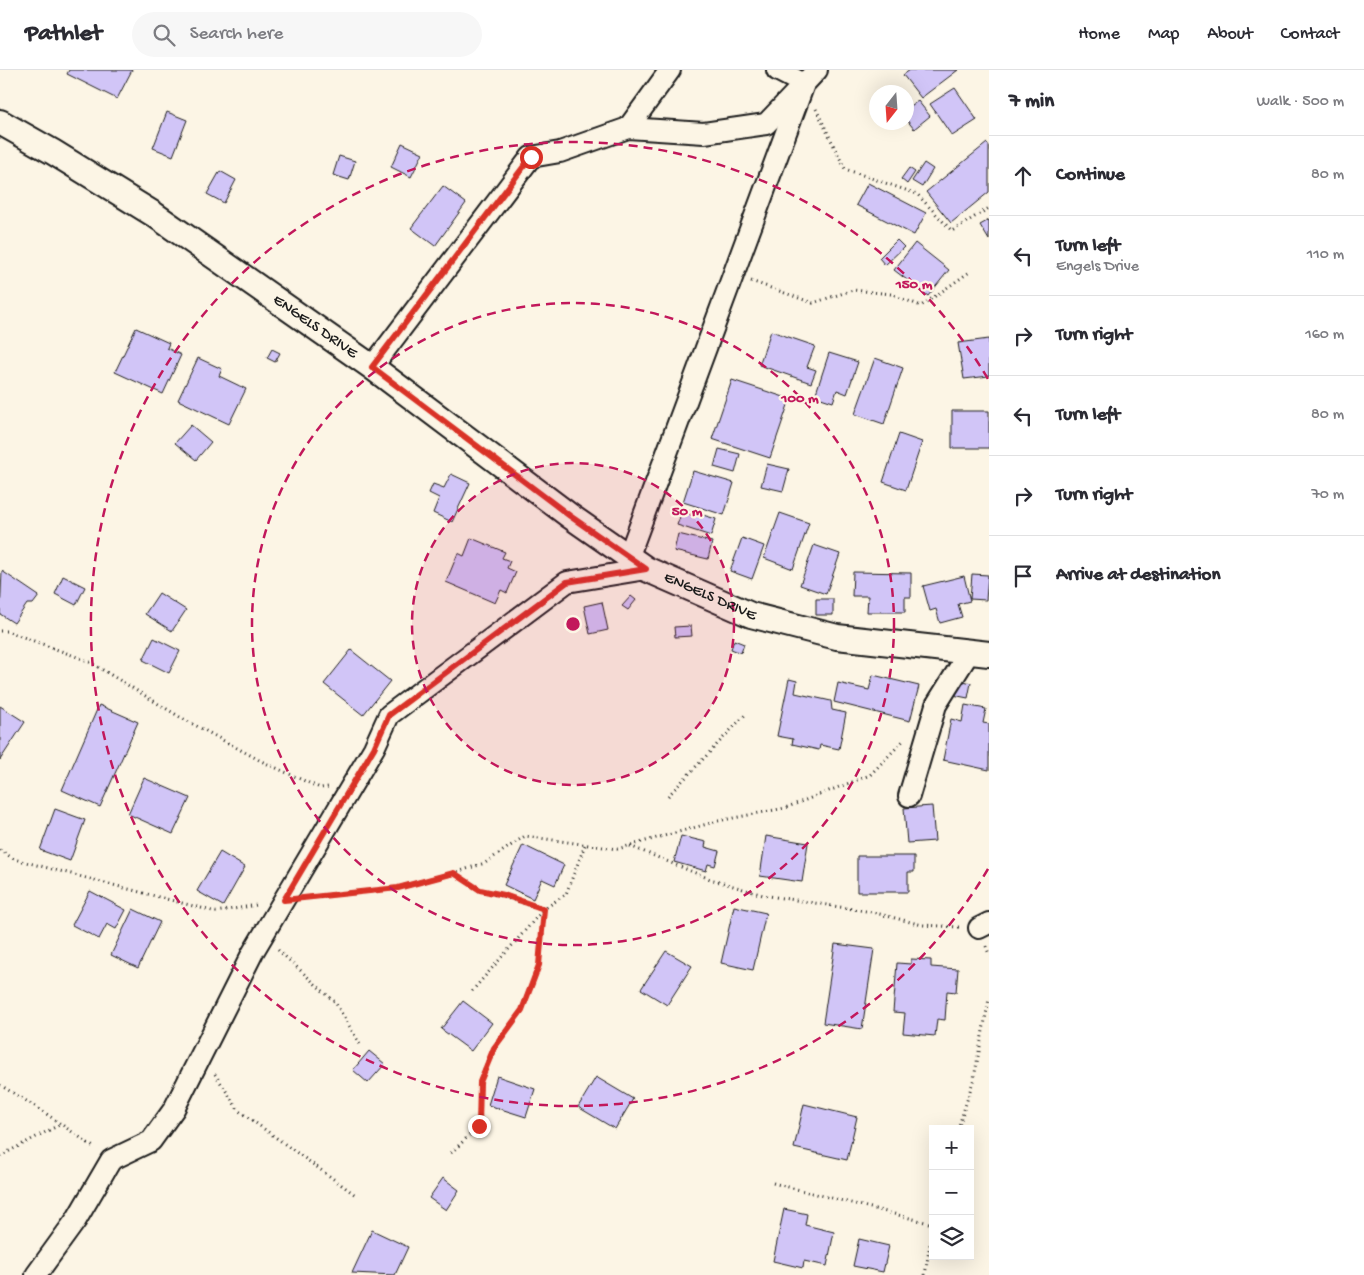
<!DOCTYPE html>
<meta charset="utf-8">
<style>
body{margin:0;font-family:"Gochi Hand",sans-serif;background:#f7f7f7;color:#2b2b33}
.controls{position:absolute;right:15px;bottom:15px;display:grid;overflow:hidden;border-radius:0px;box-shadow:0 5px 20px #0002}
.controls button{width:45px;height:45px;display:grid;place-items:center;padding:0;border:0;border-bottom:1px solid #e1e1e2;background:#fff;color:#2b2b33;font:25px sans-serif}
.compass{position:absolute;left:869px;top:15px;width:45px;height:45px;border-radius:50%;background:#fff;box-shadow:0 5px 20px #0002;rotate:197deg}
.stop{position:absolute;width:15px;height:15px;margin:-11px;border:4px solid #d93025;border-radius:50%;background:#fff}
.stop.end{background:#d93025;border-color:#fff;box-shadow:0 1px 5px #0008}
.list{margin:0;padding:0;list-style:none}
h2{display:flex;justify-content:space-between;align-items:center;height:65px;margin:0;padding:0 20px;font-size:21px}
h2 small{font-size:16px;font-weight:400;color:#7c7c81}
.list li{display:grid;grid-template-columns:32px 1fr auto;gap:15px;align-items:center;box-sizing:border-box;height:80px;padding:0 20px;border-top:1px solid #e1e1e2}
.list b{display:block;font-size:19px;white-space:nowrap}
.list p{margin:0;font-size:16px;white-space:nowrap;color:#7c7c81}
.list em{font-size:16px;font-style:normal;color:#7c7c81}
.icon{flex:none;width:28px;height:28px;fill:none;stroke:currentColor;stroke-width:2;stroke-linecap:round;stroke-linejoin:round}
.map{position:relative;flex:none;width:989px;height:1205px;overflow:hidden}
header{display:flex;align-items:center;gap:30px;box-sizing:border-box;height:70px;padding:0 25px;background:#fff;border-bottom:1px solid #e1e1e2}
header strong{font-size:24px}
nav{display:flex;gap:28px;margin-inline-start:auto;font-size:18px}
.search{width:350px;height:45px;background:#f7f7f7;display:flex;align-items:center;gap:12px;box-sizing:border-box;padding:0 18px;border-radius:28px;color:#7c7c81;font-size:19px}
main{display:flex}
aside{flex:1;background:#fff}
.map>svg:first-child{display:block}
</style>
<header>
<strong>Pathlet</strong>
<div class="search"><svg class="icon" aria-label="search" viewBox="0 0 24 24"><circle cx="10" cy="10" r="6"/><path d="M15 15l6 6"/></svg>Search here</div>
<nav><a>Home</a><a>Map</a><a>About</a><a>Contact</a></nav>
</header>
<main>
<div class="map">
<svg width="989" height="1205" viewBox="0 0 989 1205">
<rect width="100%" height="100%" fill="#fcf5e5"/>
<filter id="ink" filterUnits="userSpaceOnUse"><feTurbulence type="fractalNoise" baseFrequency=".02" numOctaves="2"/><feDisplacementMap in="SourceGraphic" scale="10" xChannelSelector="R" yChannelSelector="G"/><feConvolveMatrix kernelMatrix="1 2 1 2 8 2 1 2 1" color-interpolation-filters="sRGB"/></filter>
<g filter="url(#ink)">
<path fill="#d1c5f7" stroke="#1c1c1c" d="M 69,0 L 132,0 L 117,29 L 67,4 Z
M 910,0 L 958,0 L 921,28 L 903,5 Z
M 955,18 L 977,50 L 952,66 L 930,34 Z
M 918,31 L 930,46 L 914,59 L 906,49 L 906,39 Z
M 167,42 L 187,50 L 173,86 L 153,78 Z
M 402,73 L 423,83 L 411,107 L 391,97 Z
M 987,73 L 989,76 L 989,122 L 951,153 L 926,122 Z
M 339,86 L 355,91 L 349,110 L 333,105 Z
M 924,93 L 933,99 L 922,117 L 912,111 Z
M 909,98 L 915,102 L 907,114 L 901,109 Z
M 220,101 L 236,110 L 224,133 L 207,124 Z
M 868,113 L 926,143 L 914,165 L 856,135 Z
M 443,116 L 466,133 L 435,176 L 411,158 Z
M 989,150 L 989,170 L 980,155 Z
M 897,170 L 904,177 L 885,195 L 879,188 Z
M 915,173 L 949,200 L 928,226 L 894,200 Z
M 136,258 L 169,273 L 167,278 L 181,285 L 163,324 L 115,302 Z
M 771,261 L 815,276 L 807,297 L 816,300 L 811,313 L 759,295 Z
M 989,269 L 989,306 L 964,309 L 958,273 Z
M 272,279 L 280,283 L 275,292 L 267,288 Z
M 829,283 L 858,292 L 847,324 L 837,320 L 833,332 L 815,326 Z
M 198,288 L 222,299 L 219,306 L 246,319 L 229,354 L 178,330 Z
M 875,288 L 903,298 L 884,354 L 855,344 Z
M 732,310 L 790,329 L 770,388 L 712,369 Z
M 952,341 L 989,341 L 989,378 L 952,378 Z
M 191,355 L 211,372 L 196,390 L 175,373 Z
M 899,364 L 922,372 L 906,420 L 883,412 Z
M 719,379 L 740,384 L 735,403 L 714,397 Z
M 767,394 L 789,399 L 783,421 L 761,416 Z
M 693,401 L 734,413 L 724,445 L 683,432 Z
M 451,404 L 470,413 L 452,452 L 433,443 L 439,428 L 429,423 L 433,414 L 444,418 Z
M 683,439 L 716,449 L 711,466 L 677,455 Z
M 780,443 L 809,453 L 793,499 L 764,488 Z
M 678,464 L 712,472 L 708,489 L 674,481 Z
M 471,468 L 505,482 L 502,488 L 510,491 L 507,498 L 516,502 L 507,523 L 501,520 L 495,533 L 446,512 L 458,483 L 464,486 Z
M 742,468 L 764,476 L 752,509 L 730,501 Z
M 814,475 L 840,484 L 826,524 L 800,515 Z
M 2,501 L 39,526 L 33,534 L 27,534 L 14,553 L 0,544 Z
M 853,502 L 911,503 L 911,527 L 905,527 L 905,542 L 867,542 L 868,526 L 852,526 Z
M 972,504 L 988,505 L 986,530 L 970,529 Z
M 63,506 L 85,517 L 76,535 L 55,524 Z
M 964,506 L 970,531 L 958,534 L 962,547 L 940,553 L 936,539 L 930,541 L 923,516 Z
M 159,523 L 186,540 L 172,561 L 145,544 Z
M 631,526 L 636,530 L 628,540 L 622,536 Z
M 816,529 L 833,529 L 833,545 L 816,545 Z
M 602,532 L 608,560 L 590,564 L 584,536 Z
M 691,556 L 692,566 L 675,567 L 674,557 Z
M 154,568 L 180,581 L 169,603 L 143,590 Z
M 734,570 L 744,574 L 741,583 L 731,579 Z
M 351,580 L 390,611 L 363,645 L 324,614 Z
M 873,605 L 919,616 L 910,651 L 834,632 L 838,613 L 869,620 Z
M 789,609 L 797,611 L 795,623 L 831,631 L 832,640 L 846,643 L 839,679 L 820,675 L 819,680 L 792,674 L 793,669 L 777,666 Z
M 957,609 L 971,613 L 968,628 L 953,625 Z
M 99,635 L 138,652 L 100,737 L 62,720 Z
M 965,635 L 986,639 L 983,653 L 989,654 L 989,700 L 943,690 L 951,649 L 962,652 Z
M 0,636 L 25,652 L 0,690 Z
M 144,708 L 190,728 L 173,764 L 128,744 Z
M 932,736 L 935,771 L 907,773 L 904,738 Z
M 55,739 L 85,750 L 70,791 L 40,780 Z
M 681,766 L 706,772 L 705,777 L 719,781 L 715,796 L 708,794 L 706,801 L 674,792 Z
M 766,766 L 808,773 L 802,812 L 760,806 Z
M 523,775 L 564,795 L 555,815 L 542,809 L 533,829 L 504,815 Z
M 220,782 L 245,797 L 223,836 L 197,821 Z
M 857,786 L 914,786 L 914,802 L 908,802 L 908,822 L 857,822 Z
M 90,821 L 126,840 L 116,859 L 107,854 L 99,869 L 72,855 Z
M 734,836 L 766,843 L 753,900 L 721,893 Z
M 133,839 L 160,852 L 138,898 L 111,885 Z
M 835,874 L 874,879 L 862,959 L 823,953 Z
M 666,881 L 692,896 L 667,935 L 641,919 Z
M 911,889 L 931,890 L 931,897 L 958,899 L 956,922 L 947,921 L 945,950 L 937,949 L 935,966 L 903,963 L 905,943 L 893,942 L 897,893 L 911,894 Z
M 463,931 L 492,953 L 471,981 L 441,959 Z
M 369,981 L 385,994 L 368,1013 L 353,1000 Z
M 497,1006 L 535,1019 L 526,1047 L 488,1035 Z
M 596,1007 L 633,1029 L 615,1059 L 578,1037 Z
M 804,1034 L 857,1047 L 847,1090 L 794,1078 Z
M 443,1108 L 459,1120 L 446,1140 L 429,1128 Z
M 784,1139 L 807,1144 L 805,1155 L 834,1162 L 827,1196 L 804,1191 L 803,1198 L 773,1191 Z
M 372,1160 L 408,1177 L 395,1205 L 352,1203 Z
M 859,1169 L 889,1176 L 883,1202 L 853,1196 Z"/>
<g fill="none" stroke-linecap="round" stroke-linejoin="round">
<defs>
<path id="minor" d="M 628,58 L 670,0
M 372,297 L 531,87 L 560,82 L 628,58 L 704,63 L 766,54 L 804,14 L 777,0
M 628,488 L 804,14 L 817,0
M 909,726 L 936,635 L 970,581
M 979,858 L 989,853
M 36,1205 L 76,1150 L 111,1090 L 151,1071 L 174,1039 L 253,882 L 374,678 L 389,645 L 567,512 L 646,499"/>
<g id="tertiary">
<path id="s1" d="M 0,52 L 53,82 L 155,145 L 372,297 L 570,446 L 646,499 L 751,545 L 837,567 L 989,584"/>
</g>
</defs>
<use href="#minor" stroke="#1c1c1c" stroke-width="24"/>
<use href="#tertiary" stroke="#1c1c1c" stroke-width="28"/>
<path stroke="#1c1c1c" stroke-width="3" stroke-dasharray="1 4" stroke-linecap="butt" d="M 816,39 L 845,99 L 917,124 L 952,161 L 989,138
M 751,211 L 813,233 L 853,220 L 891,224 L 921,236 L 971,201
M 0,561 L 7,561 L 88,591 L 180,647 L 261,691 L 320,718 L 328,717
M 668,726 L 747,643
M 630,776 L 710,809 L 763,825 L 872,842 L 922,855 L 959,857
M 0,780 L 14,789 L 216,842 L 257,835
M 455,803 L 480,820 L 544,839 L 566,824 L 585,775
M 310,827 L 398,818 L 454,803 L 485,793 L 525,766 L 617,779 L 718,751 L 785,738 L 870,705 L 904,670
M 986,876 L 989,884
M 278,880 L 335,932 L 361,976
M 472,921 L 544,839
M 215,1004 L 239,1041 L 357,1126
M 0,1015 L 38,1038 L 95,1078
M 958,1059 L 974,1008 L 989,929
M 451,1083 L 479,1056 L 480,1011 L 494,978 L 522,940 L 539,895 L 544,839
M 0,1086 L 61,1054
M 773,1113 L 933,1154
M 925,1205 L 933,1155"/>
<use href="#minor" stroke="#fcf5e5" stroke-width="20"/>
<use href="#tertiary" stroke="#fcf5e5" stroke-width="24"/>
</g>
</g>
<g fill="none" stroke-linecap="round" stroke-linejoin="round" filter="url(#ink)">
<path stroke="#d93025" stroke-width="6" d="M 479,1056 L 480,1012 L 494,978 L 522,940 L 539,895 L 544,839 L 504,825 L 480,820 L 454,803 L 398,818 L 284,830 L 374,678 L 389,645 L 567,512 L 646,499 L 570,446 L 372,297 L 531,87"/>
</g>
<circle cx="573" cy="554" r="161" fill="#c2185b" fill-opacity=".12"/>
<g fill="none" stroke="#c2185b" stroke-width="2.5" stroke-dasharray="9 6">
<circle cx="573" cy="554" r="161"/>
<circle cx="573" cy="554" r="321"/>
<path d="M988 799A482 482 0 1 1 988 309"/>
</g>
<g text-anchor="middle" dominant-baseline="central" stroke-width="4.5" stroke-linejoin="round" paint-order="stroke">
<g font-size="16" fill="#1c1c1c" stroke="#fcf5e5">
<text stroke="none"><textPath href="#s1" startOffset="376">ENGELS DRIVE</textPath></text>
<text stroke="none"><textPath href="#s1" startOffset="856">ENGELS DRIVE</textPath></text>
</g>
</g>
<circle cx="573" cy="554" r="8" fill="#c2185b" stroke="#fcf5e5" stroke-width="2.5"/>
<g font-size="15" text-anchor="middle" font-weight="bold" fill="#c2185b" stroke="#fcf5e5" stroke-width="4.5" stroke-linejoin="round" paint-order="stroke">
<text x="914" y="218">150 m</text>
<text x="800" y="332">100 m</text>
<text x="687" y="445">50 m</text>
</g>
</svg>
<div class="controls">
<button>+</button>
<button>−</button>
<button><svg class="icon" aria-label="layers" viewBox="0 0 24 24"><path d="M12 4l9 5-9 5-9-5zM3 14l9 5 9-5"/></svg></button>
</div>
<svg class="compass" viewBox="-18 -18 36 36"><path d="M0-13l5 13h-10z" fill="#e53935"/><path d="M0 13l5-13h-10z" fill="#7c7c81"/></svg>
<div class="stop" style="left:531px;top:87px"></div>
<div class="stop end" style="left:479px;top:1056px"></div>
</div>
<aside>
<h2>7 min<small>Walk · 500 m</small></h2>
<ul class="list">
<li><svg class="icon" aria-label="ahead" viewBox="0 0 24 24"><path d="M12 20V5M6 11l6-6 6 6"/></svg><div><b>Continue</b></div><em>80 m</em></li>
<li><svg class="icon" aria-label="left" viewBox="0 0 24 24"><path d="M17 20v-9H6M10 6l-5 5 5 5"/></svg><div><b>Turn left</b><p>Engels Drive</p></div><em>110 m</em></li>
<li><svg class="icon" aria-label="right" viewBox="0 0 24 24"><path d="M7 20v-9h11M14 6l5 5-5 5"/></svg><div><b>Turn right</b></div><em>160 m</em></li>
<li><svg class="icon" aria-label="left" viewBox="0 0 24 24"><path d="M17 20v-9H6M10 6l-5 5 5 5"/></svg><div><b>Turn left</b></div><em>80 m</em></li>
<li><svg class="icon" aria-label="right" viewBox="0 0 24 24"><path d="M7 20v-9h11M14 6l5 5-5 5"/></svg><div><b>Turn right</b></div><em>70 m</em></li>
<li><svg class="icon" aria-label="arrive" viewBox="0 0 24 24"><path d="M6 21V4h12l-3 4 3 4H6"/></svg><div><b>Arrive at destination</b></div></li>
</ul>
</aside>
</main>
